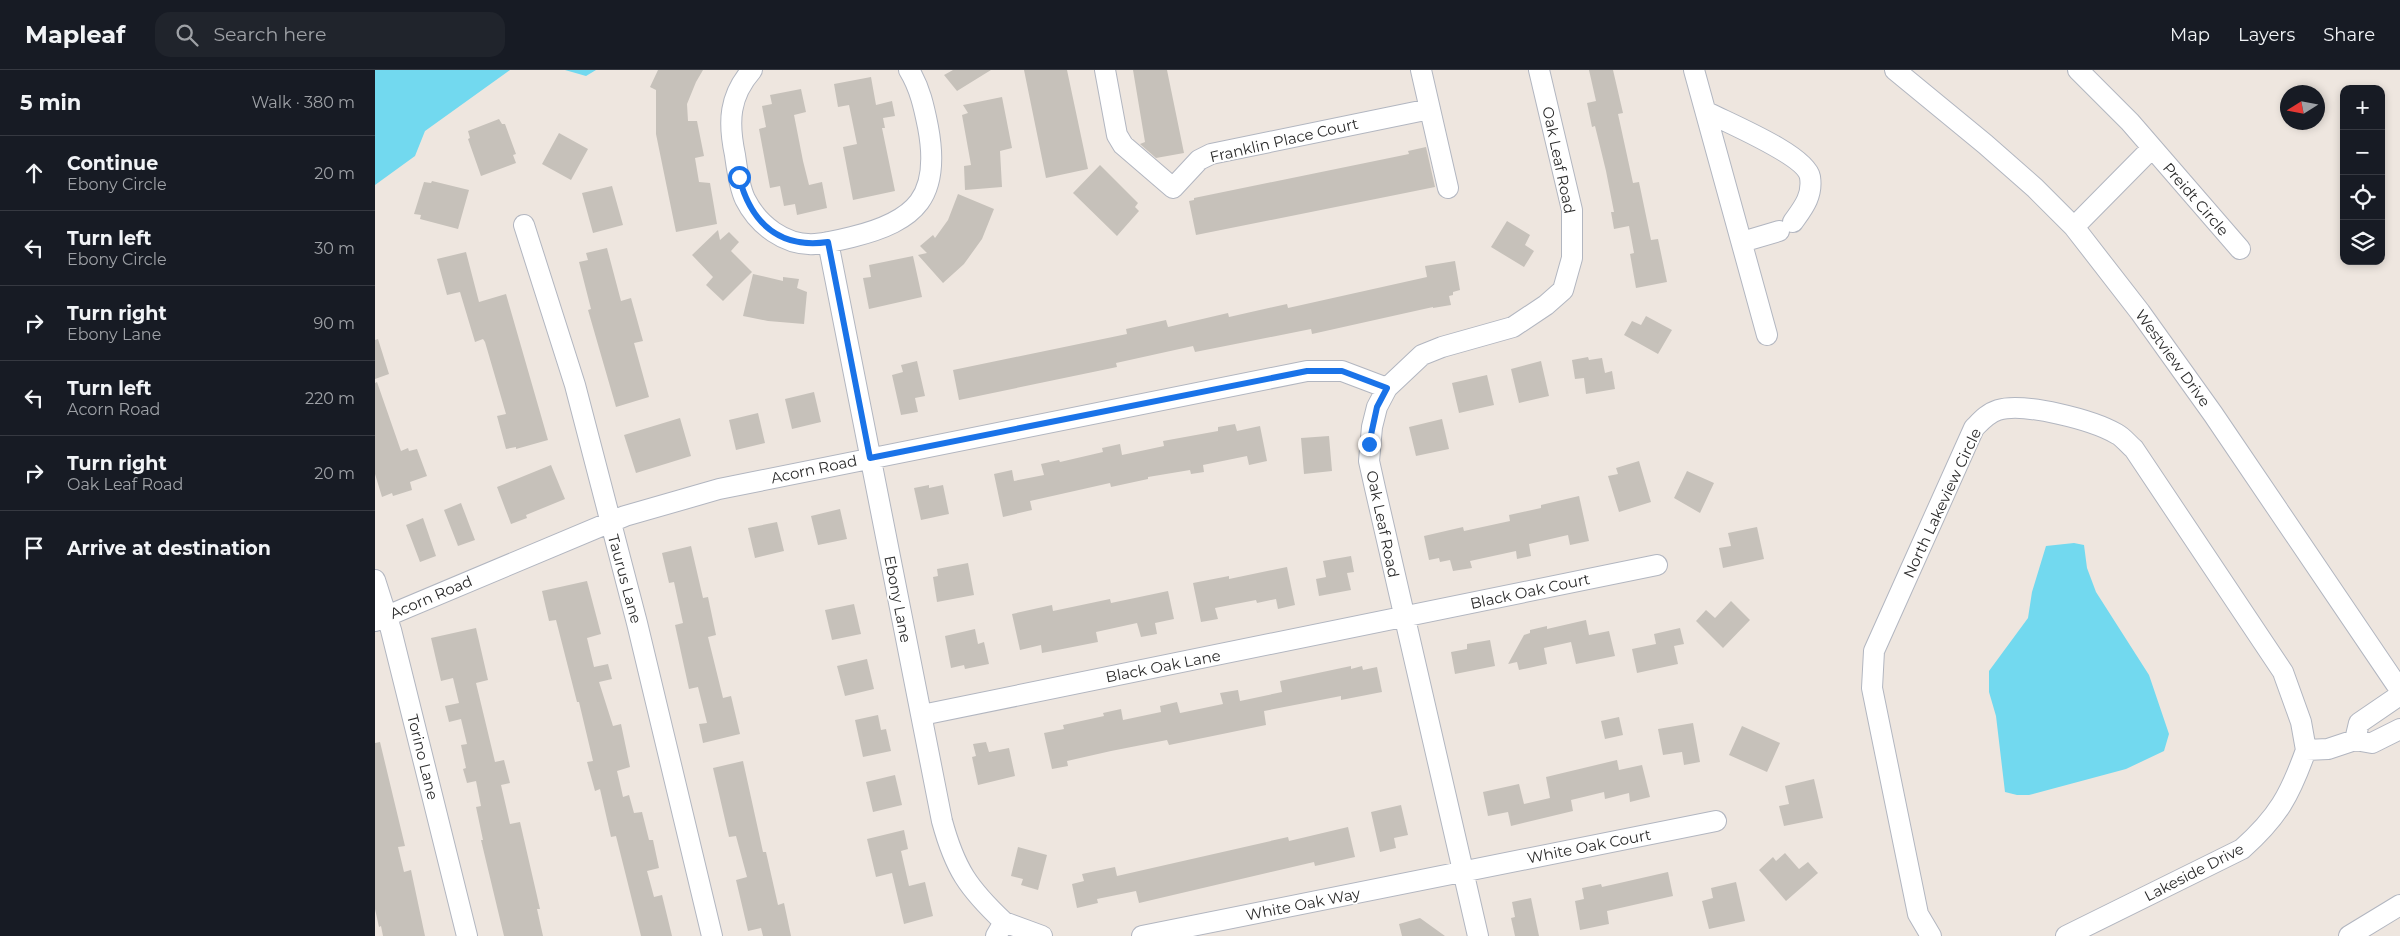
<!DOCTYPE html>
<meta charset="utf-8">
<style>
body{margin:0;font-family:Montserrat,sans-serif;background:#20242c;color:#f1f3f6}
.controls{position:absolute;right:15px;top:15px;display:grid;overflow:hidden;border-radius:10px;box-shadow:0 2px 8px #0003}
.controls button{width:45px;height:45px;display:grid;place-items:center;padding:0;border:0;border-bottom:1px solid #363941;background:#171b24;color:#f1f3f6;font:25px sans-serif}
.compass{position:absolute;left:1905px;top:15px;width:45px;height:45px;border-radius:50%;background:#171b24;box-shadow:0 2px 8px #0003;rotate:259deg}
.stop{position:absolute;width:15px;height:15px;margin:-11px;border:4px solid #1a73e8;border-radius:50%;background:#fff}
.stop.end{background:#1a73e8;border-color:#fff;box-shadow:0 1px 5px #0008}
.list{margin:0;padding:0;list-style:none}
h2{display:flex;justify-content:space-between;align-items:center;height:65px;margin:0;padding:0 20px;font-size:21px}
h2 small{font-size:16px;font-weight:400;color:#9ea1a6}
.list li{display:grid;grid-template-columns:32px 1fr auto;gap:15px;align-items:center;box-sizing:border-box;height:75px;padding:0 20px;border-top:1px solid #363941}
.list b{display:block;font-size:19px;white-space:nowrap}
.list p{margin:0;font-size:16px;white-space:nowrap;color:#9ea1a6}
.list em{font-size:16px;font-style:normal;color:#9ea1a6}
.icon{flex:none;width:28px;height:28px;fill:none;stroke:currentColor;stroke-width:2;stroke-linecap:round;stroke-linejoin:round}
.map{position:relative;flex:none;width:2025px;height:866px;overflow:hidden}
header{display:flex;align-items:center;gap:30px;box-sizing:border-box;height:70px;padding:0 25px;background:#171b24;border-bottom:1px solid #363941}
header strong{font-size:24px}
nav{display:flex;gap:28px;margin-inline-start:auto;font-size:18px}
.search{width:350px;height:45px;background:#20242c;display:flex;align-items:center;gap:12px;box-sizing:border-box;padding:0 18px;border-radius:15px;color:#9ea1a6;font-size:19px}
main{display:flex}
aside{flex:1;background:#171b24}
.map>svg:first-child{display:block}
</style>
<header>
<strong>Mapleaf</strong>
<div class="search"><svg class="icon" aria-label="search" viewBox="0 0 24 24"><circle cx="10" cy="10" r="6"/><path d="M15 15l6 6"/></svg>Search here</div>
<nav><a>Map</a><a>Layers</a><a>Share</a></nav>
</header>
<main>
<aside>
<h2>5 min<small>Walk · 380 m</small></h2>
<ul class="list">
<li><svg class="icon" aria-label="ahead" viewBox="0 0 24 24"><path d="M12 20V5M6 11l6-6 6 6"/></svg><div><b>Continue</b><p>Ebony Circle</p></div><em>20 m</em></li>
<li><svg class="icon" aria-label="left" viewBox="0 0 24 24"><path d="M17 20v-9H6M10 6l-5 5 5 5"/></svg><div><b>Turn left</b><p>Ebony Circle</p></div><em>30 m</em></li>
<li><svg class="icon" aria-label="right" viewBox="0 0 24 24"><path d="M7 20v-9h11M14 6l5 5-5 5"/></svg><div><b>Turn right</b><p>Ebony Lane</p></div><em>90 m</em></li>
<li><svg class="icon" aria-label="left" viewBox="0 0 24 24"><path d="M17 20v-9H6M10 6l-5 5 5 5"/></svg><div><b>Turn left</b><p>Acorn Road</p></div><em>220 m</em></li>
<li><svg class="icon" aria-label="right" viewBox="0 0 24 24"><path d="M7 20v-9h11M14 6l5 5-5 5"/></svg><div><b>Turn right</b><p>Oak Leaf Road</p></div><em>20 m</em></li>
<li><svg class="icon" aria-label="arrive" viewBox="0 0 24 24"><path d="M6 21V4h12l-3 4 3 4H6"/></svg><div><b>Arrive at destination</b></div></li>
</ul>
</aside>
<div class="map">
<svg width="2025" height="866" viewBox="0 0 2025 866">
<rect width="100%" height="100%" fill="#eee6df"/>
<path fill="#72d9ef" d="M 0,0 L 135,0 L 50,61 L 40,86 L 0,115 Z
M 190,0 L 221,0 L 211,6 Z
M 1699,473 L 1709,475 L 1712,498 L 1721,522 L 1774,605 L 1794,664 L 1789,681 L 1751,699 L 1654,725 L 1642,725 L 1630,722 L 1621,646 L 1614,622 L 1614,601 L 1653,548 L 1657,522 L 1671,476 Z"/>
<path fill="#c6c1ba" d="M 283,0 L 328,0 L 321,12 L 312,34 L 313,51 L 322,51 L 329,86 L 320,88 L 324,112 L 335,113 L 342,154 L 301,162 L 281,64 L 281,20 L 275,17 Z
M 578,0 L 616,0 L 582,21 L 569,5 Z
M 649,0 L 692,0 L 713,99 L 671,108 Z
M 758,0 L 792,0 L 809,83 L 781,88 L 765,74 L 770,72 Z
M 1214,0 L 1238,0 L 1248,43 L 1243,44 L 1258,113 L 1264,112 L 1276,170 L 1283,169 L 1292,212 L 1261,218 L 1255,184 L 1259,183 L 1254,156 L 1239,159 L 1236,142 L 1239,142 L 1231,101 L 1220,56 L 1217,57 L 1212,33 L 1221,31 Z
M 496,7 L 501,35 L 517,31 L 520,46 L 508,48 L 510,58 L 507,58 L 520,121 L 478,130 L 468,77 L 482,74 L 474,35 L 463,37 L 459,14 Z
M 426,19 L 431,42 L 419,45 L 428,91 L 434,115 L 447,112 L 452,138 L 422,145 L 420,134 L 409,136 L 405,116 L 395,118 L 384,59 L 391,57 L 387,36 L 397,34 L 395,25 Z
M 627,27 L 637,78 L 625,81 L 627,117 L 590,120 L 589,96 L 596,95 L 587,45 L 593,43 L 588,35 Z
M 124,49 L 127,54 L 130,54 L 141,84 L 138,85 L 141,93 L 106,106 L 93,69 L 95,68 L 93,61 Z
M 184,63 L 213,79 L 196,110 L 167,94 Z
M 1051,77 L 1060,117 L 821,165 L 814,131 L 819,130 L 819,128 L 1034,84 L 1033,81 Z
M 725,95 L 763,133 L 760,137 L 764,141 L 742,166 L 698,123 Z
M 57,111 L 94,120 L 83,159 L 45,149 L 46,145 L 39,144 L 49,112 L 56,113 Z
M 237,116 L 248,155 L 218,163 L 207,123 Z
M 583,124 L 619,139 L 607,169 L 589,194 L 568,213 L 543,185 L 552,183 L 545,176 L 558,165 L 560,168 L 573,150 Z
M 1132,151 L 1155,165 L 1150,175 L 1159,181 L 1149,197 L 1116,177 Z
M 343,160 L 345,170 L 354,162 L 364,172 L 356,181 L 377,202 L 348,231 L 331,215 L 338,207 L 317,185 Z
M 232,178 L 246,231 L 256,228 L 268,271 L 259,273 L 274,327 L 241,337 L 213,240 L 216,239 L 204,192 L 213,190 L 211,183 Z
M 91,182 L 104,232 L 131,224 L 173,370 L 141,379 L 141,377 L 131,379 L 122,346 L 131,344 L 110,272 L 108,269 L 100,272 L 85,222 L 72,225 L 62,189 Z
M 538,186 L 547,227 L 494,239 L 488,208 L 496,207 L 494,195 Z
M 1080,191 L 1085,220 L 1078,222 L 1078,225 L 1074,226 L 1076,235 L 1058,238 L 1058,237 L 937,264 L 936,259 L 820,282 L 818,276 L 741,293 L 742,297 L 584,330 L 578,300 L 752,264 L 751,259 L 791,250 L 793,257 L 853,243 L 854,247 L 912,234 L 913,238 L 1052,207 L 1050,196 Z
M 378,204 L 408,211 L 408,207 L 424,209 L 422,218 L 432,222 L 429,254 L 393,251 L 368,246 Z
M 1271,246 L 1297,260 L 1283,284 L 1249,265 L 1257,251 L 1266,255 Z
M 3,269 L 14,304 L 0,309 L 0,270 Z
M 1213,287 L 1214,290 L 1227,288 L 1230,303 L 1237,301 L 1240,319 L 1211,324 L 1209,308 L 1200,309 L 1197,290 Z
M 542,291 L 550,326 L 540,328 L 543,342 L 526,345 L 517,305 L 528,302 L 526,295 Z
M 1166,291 L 1174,326 L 1144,333 L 1136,299 Z
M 1112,305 L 1119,335 L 1084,343 L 1077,313 Z
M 2,312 L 26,381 L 33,378 L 34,381 L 42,379 L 52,406 L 35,412 L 37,420 L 18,426 L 17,423 L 7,427 L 0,404 L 0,313 Z
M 439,322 L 446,352 L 417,359 L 410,329 Z
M 383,343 L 390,373 L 361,380 L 354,350 Z
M 305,348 L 316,386 L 261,403 L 249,365 Z
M 1067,349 L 1074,379 L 1041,386 L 1034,357 Z
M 860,354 L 862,361 L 885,356 L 892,391 L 874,395 L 872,386 L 828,395 L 829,402 L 816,404 L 815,400 L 773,407 L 773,409 L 736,417 L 735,413 L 655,431 L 657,440 L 628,447 L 619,404 L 637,400 L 639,411 L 669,405 L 666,394 L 684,390 L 685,392 L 728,382 L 727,378 L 745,374 L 747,385 L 789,376 L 788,371 L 843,361 L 843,357 Z
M 954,366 L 957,401 L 929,404 L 926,368 Z
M 1264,391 L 1276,432 L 1244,442 L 1233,406 L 1243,404 L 1241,398 Z
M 176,395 L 190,429 L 151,445 L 152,448 L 136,454 L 122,417 Z
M 1312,401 L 1339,413 L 1325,443 L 1299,428 Z
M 554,415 L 554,418 L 568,415 L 574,444 L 546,450 L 539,418 Z
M 1204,426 L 1214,471 L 1195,475 L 1193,465 L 1154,474 L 1156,486 L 1142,489 L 1141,481 L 1095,491 L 1097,498 L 1078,501 L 1075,490 L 1065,492 L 1064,488 L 1054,490 L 1049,466 L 1088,457 L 1089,461 L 1135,451 L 1134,445 L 1166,438 L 1166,435 Z
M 86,433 L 100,470 L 83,476 L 69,440 Z
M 465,439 L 472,469 L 443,475 L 436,446 Z
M 48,448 L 61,486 L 45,492 L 31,455 Z
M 402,452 L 409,481 L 380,488 L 373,458 Z
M 1382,457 L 1389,489 L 1348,498 L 1344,478 L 1356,476 L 1353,463 Z
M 316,476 L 328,528 L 333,527 L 341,565 L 333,567 L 348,628 L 356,626 L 365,664 L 328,673 L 324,654 L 332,653 L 323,617 L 314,619 L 300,555 L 308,553 L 299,512 L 294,513 L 287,483 Z
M 976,486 L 979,502 L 972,503 L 976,520 L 944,526 L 941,509 L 951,507 L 948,491 Z
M 593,493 L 599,525 L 562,532 L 558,507 L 563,506 L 562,499 Z
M 912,497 L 920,535 L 903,539 L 901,529 L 882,533 L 881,530 L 840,538 L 843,549 L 826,552 L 818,513 L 854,506 L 854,509 Z
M 212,511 L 226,564 L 212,568 L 219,597 L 233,594 L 237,609 L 224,612 L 238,656 L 246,654 L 255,697 L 242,701 L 248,727 L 254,725 L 259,743 L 267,742 L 274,770 L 278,770 L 284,798 L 272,801 L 279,827 L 287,825 L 297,866 L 266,866 L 241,766 L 236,767 L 225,719 L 220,721 L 212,692 L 218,691 L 204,632 L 202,632 L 181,550 L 174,551 L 167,521 Z
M 793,521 L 799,549 L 780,553 L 782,564 L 766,567 L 762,553 L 721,562 L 723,572 L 667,583 L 666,575 L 645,580 L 637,544 L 677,535 L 678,541 L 735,529 L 736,533 Z
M 1356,531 L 1375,550 L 1348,578 L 1321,551 L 1331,540 L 1340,548 Z
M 479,534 L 486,564 L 457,570 L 450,540 Z
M 1211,550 L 1214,565 L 1234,561 L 1240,586 L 1201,594 L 1196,572 L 1169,578 L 1172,594 L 1144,600 L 1142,592 L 1133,594 L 1149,565 L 1155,563 L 1155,560 L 1172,556 L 1172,559 Z
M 101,558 L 113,610 L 101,613 L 120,692 L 129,690 L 135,713 L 126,715 L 135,754 L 145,752 L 165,839 L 162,839 L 168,866 L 129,866 L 106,770 L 108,770 L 101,737 L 106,736 L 101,711 L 92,713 L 88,699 L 91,698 L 86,675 L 92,674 L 86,649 L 74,652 L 70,636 L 84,633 L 78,608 L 66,611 L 56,568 Z
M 1305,558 L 1309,574 L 1299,576 L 1303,594 L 1262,603 L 1257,579 L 1281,574 L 1279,564 Z
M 600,559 L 603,574 L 609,572 L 614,594 L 590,599 L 589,595 L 576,598 L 570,566 Z
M 1115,570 L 1120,596 L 1080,604 L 1076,582 L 1092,579 L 1092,574 Z
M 492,589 L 499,619 L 470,626 L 462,596 Z
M 976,596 L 976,599 L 987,596 L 988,600 L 1002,597 L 1007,622 L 966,630 L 966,626 L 889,641 L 891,655 L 794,675 L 792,670 L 736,681 L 692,691 L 693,696 L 677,699 L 669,663 L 689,659 L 688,655 L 729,646 L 728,643 L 746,639 L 748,650 L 786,642 L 785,636 L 802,632 L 805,643 L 848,634 L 845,623 L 863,620 L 865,631 L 907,622 L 905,611 Z
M 503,645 L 506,660 L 511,659 L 516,681 L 488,687 L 480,650 Z
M 1244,647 L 1248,665 L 1230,669 L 1226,651 Z
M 1318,653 L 1325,692 L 1309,695 L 1307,682 L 1288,685 L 1283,659 Z
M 1367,656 L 1405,673 L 1392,702 L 1354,685 Z
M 5,672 L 30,776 L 23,777 L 29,802 L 36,800 L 50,866 L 8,866 L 6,856 L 4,857 L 0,839 L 0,673 Z
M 611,672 L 614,682 L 634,678 L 640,706 L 603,715 L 597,687 L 601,686 L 598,674 Z
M 1242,690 L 1244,700 L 1267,695 L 1275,727 L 1255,732 L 1254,723 L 1230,729 L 1229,722 L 1196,730 L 1198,741 L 1136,756 L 1133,742 L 1113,746 L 1108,722 L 1144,714 L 1149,734 L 1175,728 L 1171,707 Z
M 368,691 L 388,782 L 391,782 L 403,835 L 409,833 L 416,866 L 388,866 L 386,858 L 373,861 L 361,810 L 372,807 L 361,766 L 354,767 L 338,698 Z
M 520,705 L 527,735 L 498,742 L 491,712 Z
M 1439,709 L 1448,748 L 1409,756 L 1404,736 L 1414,734 L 1410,716 Z
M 1026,735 L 1033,765 L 1019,768 L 1021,778 L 1005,782 L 996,742 Z
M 973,757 L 980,787 L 940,796 L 939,792 L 764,833 L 761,821 L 722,829 L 723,833 L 702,838 L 697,814 L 709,811 L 707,804 L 740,797 L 742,806 L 913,767 L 914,771 Z
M 529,760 L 533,779 L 526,781 L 534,816 L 550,812 L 558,846 L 529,854 L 517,803 L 501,807 L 492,769 Z
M 643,777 L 672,785 L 663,820 L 646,815 L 648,809 L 636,806 Z
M 1410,783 L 1424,799 L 1433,792 L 1443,803 L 1411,831 L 1384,800 L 1398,787 L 1401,791 Z
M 1293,802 L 1298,826 L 1232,841 L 1234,854 L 1205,860 L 1200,831 L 1209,829 L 1207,818 L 1226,814 L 1227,817 Z
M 1361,812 L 1370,851 L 1334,859 L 1327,831 L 1338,828 L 1336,818 Z
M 1156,828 L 1164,866 L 1140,866 L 1136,848 L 1140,847 L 1137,832 Z
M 1045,848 L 1070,866 L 1027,866 L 1024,854 Z"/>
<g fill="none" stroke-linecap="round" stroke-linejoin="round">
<defs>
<path id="minor" d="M 377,0 C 354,26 353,52 360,85 C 362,99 364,116 370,129 C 383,155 410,176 440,174 C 452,173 465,170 477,167 C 542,151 566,126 553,57 C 549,37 545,18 534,0
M 730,0 L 742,65 L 748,75 L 798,118 L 824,90 L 836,84 L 1055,39
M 1046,0 L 1073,118
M 1319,0 L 1392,265
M 1520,0 L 1610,74 L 1660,118 L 1699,157 L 1765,242 L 1838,344 L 2025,620
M 1703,0 L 1755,52 L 1865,179
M 1332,42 C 1353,53 1431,85 1435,107 C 1438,126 1428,138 1418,152
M 149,155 L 200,315 L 262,553 L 337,866
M 1699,157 L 1777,78
M 453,172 L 567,751 C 580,799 593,818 629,852 L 621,866
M 1367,172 L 1404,161
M 0,510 L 16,560 L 92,866
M 0,551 L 250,446 L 344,419 L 932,301 L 967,301 L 1012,318
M 547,645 L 1282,495
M 1980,670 L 1984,653 L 2025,625
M 629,852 L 667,866
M 767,866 L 1341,751
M 1103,866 L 1000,418 L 994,391 L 997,357 L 1002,337 L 1012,318 L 1047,285 L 1067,277 L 1138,257 L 1171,235 L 1188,220 L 1197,188 L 1197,140 L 1164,0
M 1556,866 L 1543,844 L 1497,618 L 1499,581 L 1599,358 C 1606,351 1613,343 1623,340 C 1649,332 1718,350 1742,364 C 1748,367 1753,374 1759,379 L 1908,602 L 1926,652 L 1931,680 L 1953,679 L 1980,670 L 1997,673 L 2025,659
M 1691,866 L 1867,779 C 1903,747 1915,725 1931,680
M 1974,866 L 2025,835"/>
</defs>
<use href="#minor" stroke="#b2b6c0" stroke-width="22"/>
<use href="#minor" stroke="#fff" stroke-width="20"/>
</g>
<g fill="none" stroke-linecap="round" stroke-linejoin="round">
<path stroke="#1a73e8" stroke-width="6" d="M 364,107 C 376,153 404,179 453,172 L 495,388 L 932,301 L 967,301 L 1012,318 L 1002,337 L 994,374"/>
</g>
<g text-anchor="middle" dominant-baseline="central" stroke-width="4" stroke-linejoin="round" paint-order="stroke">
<g font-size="15" fill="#2c2c2c" stroke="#fff">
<text transform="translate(909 70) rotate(-13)">Franklin Place Court</text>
<text transform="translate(1184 90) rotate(78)">Oak Leaf Road</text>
<text transform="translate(1821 129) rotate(49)">Preidt Circle</text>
<text transform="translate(1798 288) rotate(54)">Westview Drive</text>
<text transform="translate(439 399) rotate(-12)">Acorn Road</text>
<text transform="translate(1567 433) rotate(-65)">North Lakeview Circle</text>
<text transform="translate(1008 454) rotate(78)">Oak Leaf Road</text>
<text transform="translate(250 509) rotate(75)">Taurus Lane</text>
<text transform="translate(1155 521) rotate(-12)">Black Oak Court</text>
<text transform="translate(56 527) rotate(-23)">Acorn Road</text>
<text transform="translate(523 529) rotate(79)">Ebony Lane</text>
<text transform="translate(788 596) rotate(-11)">Black Oak Lane</text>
<text transform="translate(48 687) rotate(76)">Torino Lane</text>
<text transform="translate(1214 776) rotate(-11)">White Oak Court</text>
<text transform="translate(1819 802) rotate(-27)">Lakeside Drive</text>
<text transform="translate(928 834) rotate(-11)">White Oak Way</text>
</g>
</g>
</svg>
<div class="controls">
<button>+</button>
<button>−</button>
<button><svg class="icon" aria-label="locate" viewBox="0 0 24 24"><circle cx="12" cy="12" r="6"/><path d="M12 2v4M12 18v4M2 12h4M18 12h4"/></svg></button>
<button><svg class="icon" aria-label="layers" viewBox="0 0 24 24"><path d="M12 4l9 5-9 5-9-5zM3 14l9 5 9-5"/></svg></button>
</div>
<svg class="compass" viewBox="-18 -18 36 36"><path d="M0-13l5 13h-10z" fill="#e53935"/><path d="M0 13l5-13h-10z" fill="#9ea1a6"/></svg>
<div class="stop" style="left:364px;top:107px"></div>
<div class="stop end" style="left:994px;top:374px"></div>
</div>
</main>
